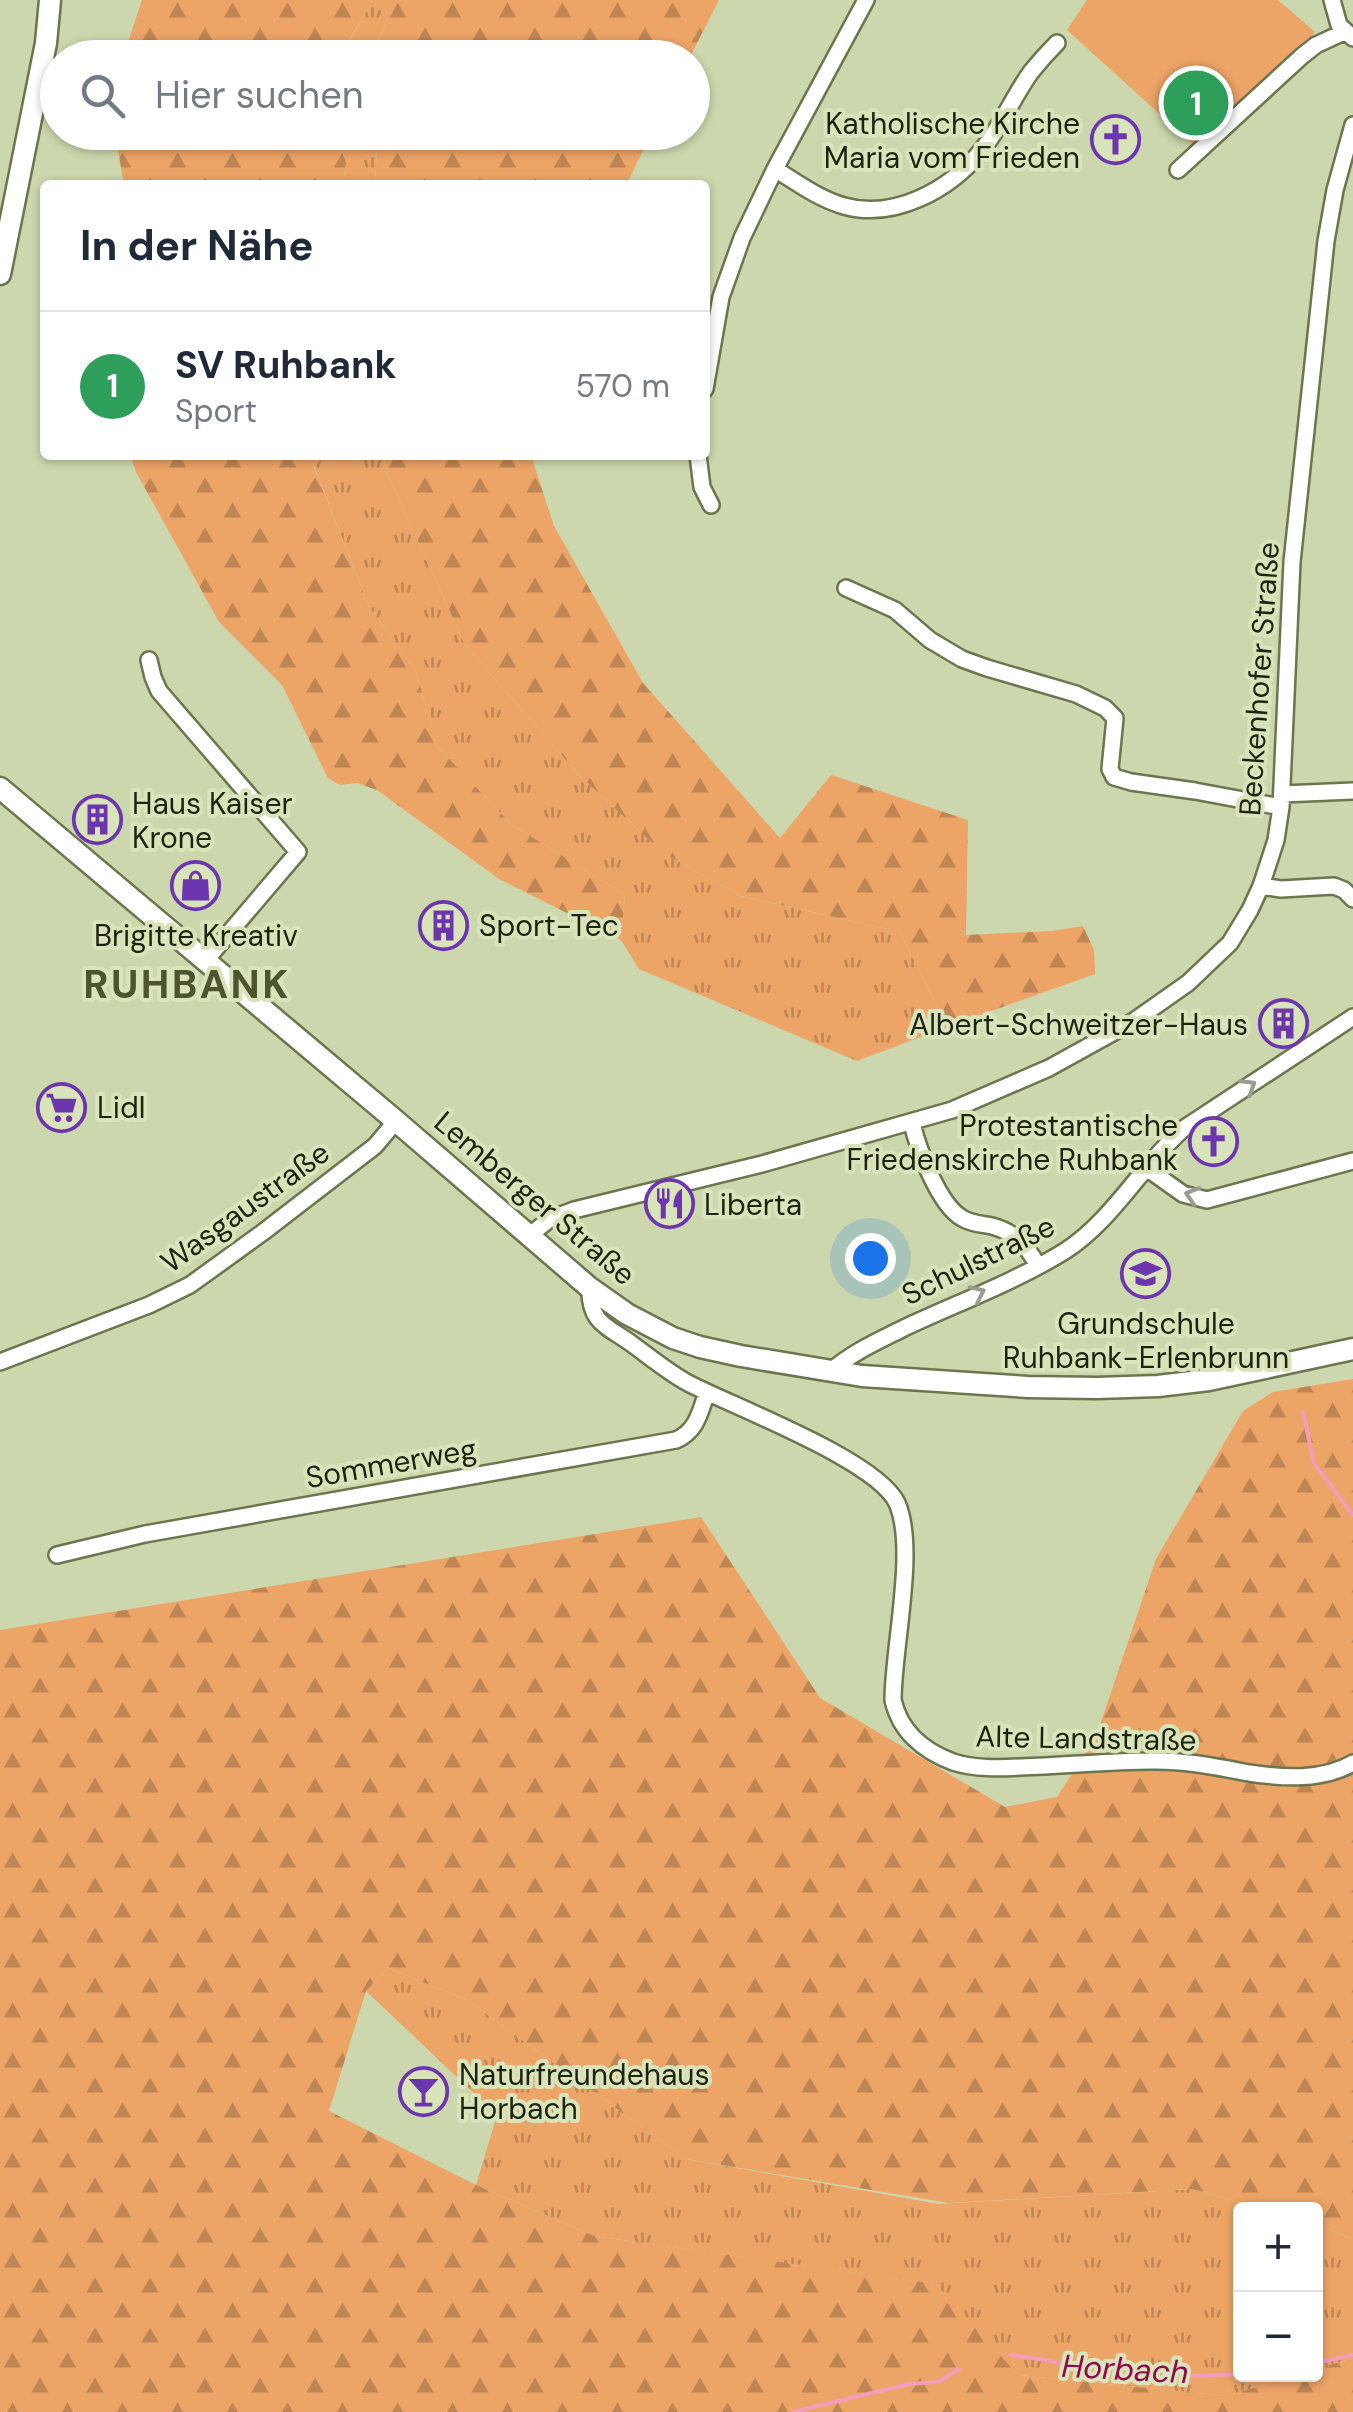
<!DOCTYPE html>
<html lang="de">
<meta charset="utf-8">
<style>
body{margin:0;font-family:"DM Sans",sans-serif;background:#f2f2f3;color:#1f2937}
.controls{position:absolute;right:30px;bottom:30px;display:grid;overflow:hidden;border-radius:10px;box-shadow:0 2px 8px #0004}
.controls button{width:90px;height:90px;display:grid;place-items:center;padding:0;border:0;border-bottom:2px solid #e0e1e3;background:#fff;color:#1f2937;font:50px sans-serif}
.you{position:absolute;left:870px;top:1258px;width:35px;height:35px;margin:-25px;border:8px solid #fff;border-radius:50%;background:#1a73e8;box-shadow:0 0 0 15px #1a73e833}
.badge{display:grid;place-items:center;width:65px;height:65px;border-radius:50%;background:#6c37ae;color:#fff;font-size:32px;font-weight:700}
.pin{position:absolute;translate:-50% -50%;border:5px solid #fff;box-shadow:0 2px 10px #0006}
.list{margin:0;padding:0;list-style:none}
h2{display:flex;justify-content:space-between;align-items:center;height:130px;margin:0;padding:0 40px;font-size:42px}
h2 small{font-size:32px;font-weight:400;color:#747a83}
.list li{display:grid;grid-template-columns:65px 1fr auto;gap:30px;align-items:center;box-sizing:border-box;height:150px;padding:0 40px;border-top:2px solid #e0e1e3}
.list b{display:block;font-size:38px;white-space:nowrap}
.list p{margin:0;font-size:32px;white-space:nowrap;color:#747a83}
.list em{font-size:32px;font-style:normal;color:#747a83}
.icon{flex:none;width:55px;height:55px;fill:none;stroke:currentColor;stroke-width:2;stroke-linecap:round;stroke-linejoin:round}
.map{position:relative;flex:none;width:1353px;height:2412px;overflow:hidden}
.search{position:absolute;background:#fff;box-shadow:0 2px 8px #0004;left:40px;top:40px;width:670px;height:110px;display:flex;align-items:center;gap:25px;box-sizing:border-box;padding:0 35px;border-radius:55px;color:#747a83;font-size:38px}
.panel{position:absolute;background:#fff;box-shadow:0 2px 8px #0004;left:40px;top:180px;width:670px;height:280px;border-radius:10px}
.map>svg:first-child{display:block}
</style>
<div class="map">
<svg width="1353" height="2412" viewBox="0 0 1353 2412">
<defs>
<pattern id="grass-tufts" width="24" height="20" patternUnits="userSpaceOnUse" patternTransform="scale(2.5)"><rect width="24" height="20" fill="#eca467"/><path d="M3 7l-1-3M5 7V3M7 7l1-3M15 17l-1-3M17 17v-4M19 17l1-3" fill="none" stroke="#bf8553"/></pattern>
<pattern id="forest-firs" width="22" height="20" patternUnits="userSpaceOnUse" patternTransform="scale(2.5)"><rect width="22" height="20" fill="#eca467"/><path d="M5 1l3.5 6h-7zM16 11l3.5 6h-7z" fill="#bf8553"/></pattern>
</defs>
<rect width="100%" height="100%" fill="#ccd7ad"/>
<path fill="url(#grass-tufts)" d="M 373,0 L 399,0 L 375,45 L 376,57 L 339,58 Z
M 336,133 L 378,133 L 375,185 L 343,185 L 346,163 Z
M 325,455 L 383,455 L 386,471 L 465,645 L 579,775 L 663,853 L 741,896 L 900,932 L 947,1027 L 857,1061 L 639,969 L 621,940 L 625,895 L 511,824 L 437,746 L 416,671 L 369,607 L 314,466 Z
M 388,1968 L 469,2001 L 686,2159 L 939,2204 L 1192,2189 L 1263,2209 L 1240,2210 L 1240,2374 L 1298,2375 L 1226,2396 L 1018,2375 L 935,2284 L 594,2236 L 476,2185 L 497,2115 L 366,1991 Z
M 1316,2225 L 1353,2239 L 1353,2358 L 1316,2369 Z"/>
<path fill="url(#forest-firs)" d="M 142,0 L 373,0 L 339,57 L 123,57 Z
M 399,0 L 719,0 L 690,57 L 376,57 L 375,45 Z
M 115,133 L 336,133 L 346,163 L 343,185 L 124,185 Z
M 378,133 L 378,132 L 652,133 L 626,185 L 375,185 Z
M 130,455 L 325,455 L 314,467 L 369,607 L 416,671 L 437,746 L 511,824 L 625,895 L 621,940 L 499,879 L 377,790 L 357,783 L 340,785 L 328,778 L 282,685 L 219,622 L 136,472 Z
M 383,455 L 531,455 L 554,526 L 643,683 L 780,838 L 831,775 L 968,820 L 966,935 L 1052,931 L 1083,926 L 1094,950 L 1095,974 L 947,1027 L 900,932 L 741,896 L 663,853 L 579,775 L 465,645 L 386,471 Z
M 1353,1379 L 1353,2239 L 1316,2225 L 1316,2210 L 1263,2209 L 1192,2189 L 949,2203 L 686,2159 L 469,2001 L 388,1968 L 366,1991 L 329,2111 L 476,2185 L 594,2236 L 936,2284 L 1018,2375 L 1226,2396 L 1298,2375 L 1316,2374 L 1316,2369 L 1353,2358 L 1353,2412 L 0,2412 L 0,1630 L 701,1517 L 820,1698 L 1005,1807 L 1057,1797 L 1096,1737 L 1156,1559 L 1243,1411 L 1273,1392 Z"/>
<path fill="#eca467" d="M 1087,0 L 1278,0 L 1315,32 L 1292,58 L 1197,148 L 1067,30 Z"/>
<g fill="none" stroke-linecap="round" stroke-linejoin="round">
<path stroke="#f49cb8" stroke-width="4" d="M 1303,1412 L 1314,1463 L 1353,1515
M 1010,2355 L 1053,2361 L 1080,2373 L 1144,2372 L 1191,2376 L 1240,2374
M 1316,2363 L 1353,2355
M 793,2412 L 909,2384 L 938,2382 L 959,2369"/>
<defs>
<path id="minor" d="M 1332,0 L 1339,25 L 1353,38
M 775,169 C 796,182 819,199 844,206 C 894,220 950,190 981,151 C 1001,127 1013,97 1031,72 C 1039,62 1048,52 1057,43
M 1178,170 L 1302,56 L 1316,45 L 1344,32
M 705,389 L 721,297 L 742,238 L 775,169 L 866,0
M 698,455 L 702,487 L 711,505
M 846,588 L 895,610 L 930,640 L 962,659 L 987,668 L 1076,694 L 1105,708 L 1115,718 L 1110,769 L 1114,777 L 1131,782 L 1195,791 L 1281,807
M 149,660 L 153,677 L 159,691 L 298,852 L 206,960
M 1282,794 L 1353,791
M 1261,886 L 1281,889 L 1334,886 L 1344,890 L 1353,899
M 912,1123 C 918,1149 939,1205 962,1218 C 971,1224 983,1224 992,1226 C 1015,1232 1027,1246 1038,1266
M 1145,1167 L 1183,1194 L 1207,1200 L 1353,1161
M 530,1235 L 550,1219 L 574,1210 L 762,1164 L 952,1110 L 1049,1068 L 1134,1021 L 1188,983 L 1230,943 L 1250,910 L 1261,886 L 1276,840 L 1281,807 L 1292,562 L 1326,241 L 1335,190 L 1353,125
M 590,1288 C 589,1323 607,1326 632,1344 C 650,1357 668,1372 688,1383 C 734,1407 877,1460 897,1503 C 917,1548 893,1648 893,1700 C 900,1731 923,1751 953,1762 C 975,1769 999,1768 1021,1767 C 1064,1766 1108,1761 1151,1761 C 1184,1760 1217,1767 1249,1773 C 1282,1778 1323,1781 1353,1763
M 0,1362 L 149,1305 L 190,1285 L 262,1233 L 375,1146 L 396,1121
M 831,1371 C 853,1352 878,1341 904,1328 C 957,1303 1015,1282 1065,1251 C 1113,1220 1141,1166 1183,1129 L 1353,1017
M 57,1555 L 145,1534 L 676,1440 C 697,1431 700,1412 707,1392"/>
<path id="secondary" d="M 0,274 L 46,43 L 50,0
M 0,788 L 396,1121 L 590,1288 L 627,1314 L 673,1338 L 700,1347 L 741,1356 L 862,1376 L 1028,1387 L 1097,1388 L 1158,1386 L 1209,1380 L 1353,1349"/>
</defs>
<use href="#minor" stroke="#6b754e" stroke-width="20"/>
<use href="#secondary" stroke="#6b754e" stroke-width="25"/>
<use href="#minor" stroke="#fff" stroke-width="15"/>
<use href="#secondary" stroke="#fff" stroke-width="20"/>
</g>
<defs><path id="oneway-chevron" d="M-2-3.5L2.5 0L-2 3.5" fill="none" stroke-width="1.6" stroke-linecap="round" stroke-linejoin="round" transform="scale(2.5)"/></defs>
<g stroke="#9a9c94">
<use href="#oneway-chevron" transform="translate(1249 1086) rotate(-32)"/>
<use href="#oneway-chevron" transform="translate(1192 1195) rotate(-163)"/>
<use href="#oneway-chevron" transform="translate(978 1293) rotate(-25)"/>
</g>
<defs>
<symbol id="church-ring" viewBox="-11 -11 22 22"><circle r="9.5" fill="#d9e4ba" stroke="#6c37ae" stroke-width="1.5"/><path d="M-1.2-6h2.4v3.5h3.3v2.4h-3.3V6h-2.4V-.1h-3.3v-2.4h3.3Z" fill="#6c37ae"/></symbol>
<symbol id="building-ring" viewBox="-11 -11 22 22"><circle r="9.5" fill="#d9e4ba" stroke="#6c37ae" stroke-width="1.5"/><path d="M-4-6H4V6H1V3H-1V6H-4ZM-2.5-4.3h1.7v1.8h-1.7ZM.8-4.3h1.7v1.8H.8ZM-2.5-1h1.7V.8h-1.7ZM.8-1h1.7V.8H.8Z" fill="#6c37ae"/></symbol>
<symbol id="shop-ring" viewBox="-11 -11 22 22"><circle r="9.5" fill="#d9e4ba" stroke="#6c37ae" stroke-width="1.5"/><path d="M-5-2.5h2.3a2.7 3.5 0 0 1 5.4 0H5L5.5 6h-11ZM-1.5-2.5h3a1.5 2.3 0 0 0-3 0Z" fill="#6c37ae"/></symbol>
<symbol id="supermarket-ring" viewBox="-11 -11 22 22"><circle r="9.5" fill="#d9e4ba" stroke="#6c37ae" stroke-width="1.5"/><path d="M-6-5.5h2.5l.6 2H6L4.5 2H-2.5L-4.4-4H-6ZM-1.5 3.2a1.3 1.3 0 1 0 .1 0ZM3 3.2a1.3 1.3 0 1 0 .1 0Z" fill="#6c37ae"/></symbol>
<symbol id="restaurant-ring" viewBox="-11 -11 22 22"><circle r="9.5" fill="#d9e4ba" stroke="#6c37ae" stroke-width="1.5"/><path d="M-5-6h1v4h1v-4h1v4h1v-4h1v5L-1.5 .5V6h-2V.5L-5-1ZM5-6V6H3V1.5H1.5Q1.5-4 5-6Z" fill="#6c37ae"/></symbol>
<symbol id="school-ring" viewBox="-11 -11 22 22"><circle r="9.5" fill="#d9e4ba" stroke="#6c37ae" stroke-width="1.5"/><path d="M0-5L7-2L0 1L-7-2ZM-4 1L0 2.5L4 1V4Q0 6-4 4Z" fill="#6c37ae"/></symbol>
<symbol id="bar-ring" viewBox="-11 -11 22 22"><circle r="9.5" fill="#d9e4ba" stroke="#6c37ae" stroke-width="1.5"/><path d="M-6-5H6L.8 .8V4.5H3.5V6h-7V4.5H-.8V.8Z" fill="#6c37ae"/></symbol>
</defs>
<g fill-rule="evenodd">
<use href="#church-ring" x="1088" y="112" width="55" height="55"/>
<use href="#building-ring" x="70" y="792" width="55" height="55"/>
<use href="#shop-ring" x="168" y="858" width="55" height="55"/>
<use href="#building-ring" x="416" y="898" width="55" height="55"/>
<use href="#building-ring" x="1256" y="996" width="55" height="55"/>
<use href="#supermarket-ring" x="34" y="1080" width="55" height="55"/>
<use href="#church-ring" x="1186" y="1114" width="55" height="55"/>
<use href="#restaurant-ring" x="642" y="1176" width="55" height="55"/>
<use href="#school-ring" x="1118" y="1246" width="55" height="55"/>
<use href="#bar-ring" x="396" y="2064" width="55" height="55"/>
</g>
<g text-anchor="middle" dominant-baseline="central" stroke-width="8" stroke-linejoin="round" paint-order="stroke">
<g font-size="30" fill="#1e2212" stroke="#d9e4ba" text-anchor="start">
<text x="1080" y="123" text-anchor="end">Katholische Kirche<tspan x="1080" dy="34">Maria vom Frieden</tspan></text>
<text x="132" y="803">Haus Kaiser<tspan x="132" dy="34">Krone</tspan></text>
<text x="479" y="925">Sport-Tec</text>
<text x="196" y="935" text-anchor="middle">Brigitte Kreativ</text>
<text x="1248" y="1024" text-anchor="end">Albert-Schweitzer-Haus</text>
<text x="97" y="1107">Lidl</text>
<text x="1178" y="1125" text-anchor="end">Protestantische<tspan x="1178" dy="34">Friedenskirche Ruhbank</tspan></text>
<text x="704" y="1204">Liberta</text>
<text x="1146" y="1323" text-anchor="middle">Grundschule<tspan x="1146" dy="34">Ruhbank-Erlenbrunn</tspan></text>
<text x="459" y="2074">Naturfreundehaus<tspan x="459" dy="34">Horbach</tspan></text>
</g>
<g font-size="30" fill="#1e2212" stroke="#d9e4ba">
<text transform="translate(1259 679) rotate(-86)">Beckenhofer Straße</text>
<text transform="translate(535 1198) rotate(40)">Lemberger Straße</text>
<text transform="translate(245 1207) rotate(-36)">Wasgaustraße</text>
<text transform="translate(978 1260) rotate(-26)">Schulstraße</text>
<text transform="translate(391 1463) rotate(-10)">Sommerweg</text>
<text transform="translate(1086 1738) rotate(1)">Alte Landstraße</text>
</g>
<g font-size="32" font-style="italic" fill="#8f094b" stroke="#d9e4ba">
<text transform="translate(1125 2369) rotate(3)">Horbach</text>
</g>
<g font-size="40" font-weight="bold" letter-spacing="2.5" fill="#4c5530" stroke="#d9e4ba">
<text x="187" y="984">RUHBANK</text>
</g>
</g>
</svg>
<div class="controls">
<button>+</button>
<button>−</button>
</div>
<div class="you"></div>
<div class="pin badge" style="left:1196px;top:103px;background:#2e9e5b">1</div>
<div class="search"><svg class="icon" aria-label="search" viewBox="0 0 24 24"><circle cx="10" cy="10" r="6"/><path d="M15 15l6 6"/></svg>Hier suchen</div>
<section class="panel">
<h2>In der Nähe<small></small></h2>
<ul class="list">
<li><span class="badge" style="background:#2e9e5b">1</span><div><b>SV Ruhbank</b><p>Sport</p></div><em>570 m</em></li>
</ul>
</section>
</div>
